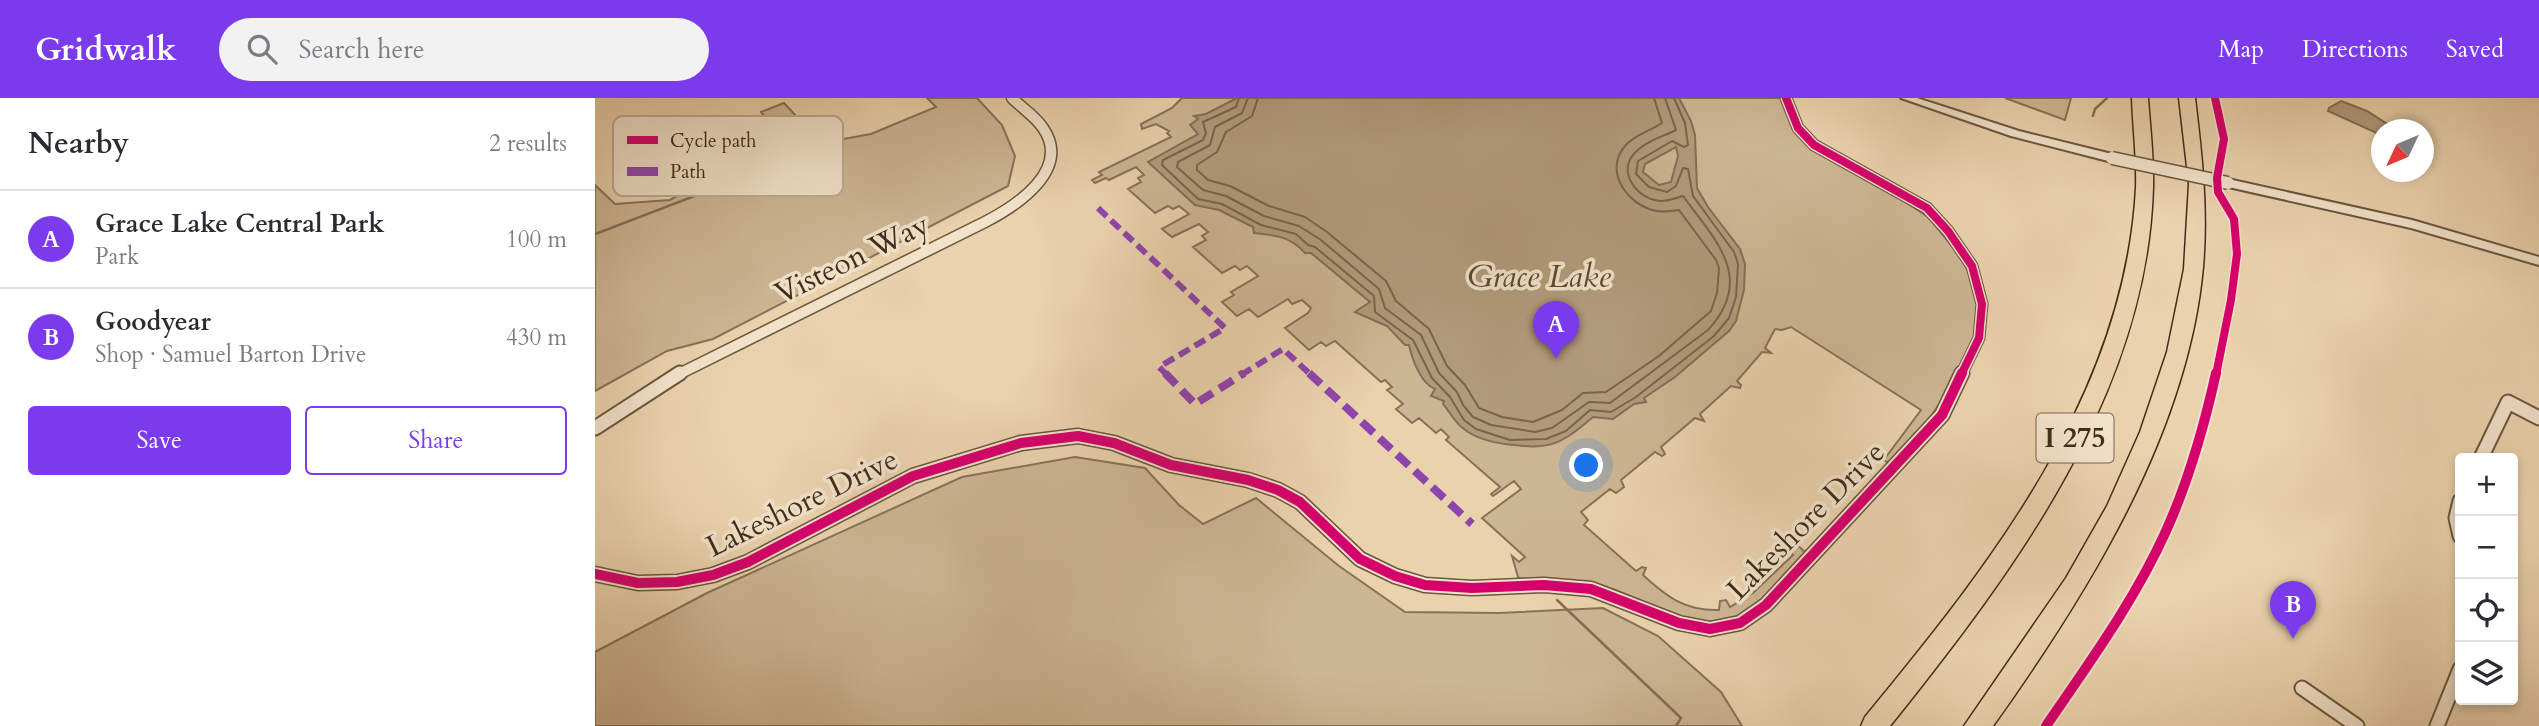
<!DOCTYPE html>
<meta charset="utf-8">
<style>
body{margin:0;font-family:Cardo,serif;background:#f2f2f3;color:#2b2b33}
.controls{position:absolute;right:21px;bottom:21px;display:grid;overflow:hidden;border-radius:7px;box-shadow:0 4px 10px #0003}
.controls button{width:63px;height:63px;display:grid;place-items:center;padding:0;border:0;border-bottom:2px solid #e1e1e2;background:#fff;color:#2b2b33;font:35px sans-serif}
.compass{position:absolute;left:1776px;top:21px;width:63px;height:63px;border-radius:50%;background:#fff;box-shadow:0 4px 10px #0003;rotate:226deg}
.you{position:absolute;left:992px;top:368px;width:24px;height:24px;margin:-18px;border:5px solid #fff;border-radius:50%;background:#1a73e8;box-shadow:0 0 0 10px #1a73e833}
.badge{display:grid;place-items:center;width:46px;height:46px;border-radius:50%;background:#7c3aed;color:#fff;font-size:23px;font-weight:700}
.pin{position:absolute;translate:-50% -58px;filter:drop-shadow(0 2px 4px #0008)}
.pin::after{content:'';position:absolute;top:37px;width:24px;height:21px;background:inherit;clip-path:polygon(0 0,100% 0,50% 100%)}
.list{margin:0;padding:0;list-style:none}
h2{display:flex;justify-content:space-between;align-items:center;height:91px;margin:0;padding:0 28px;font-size:30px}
h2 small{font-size:23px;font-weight:400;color:#7c7c81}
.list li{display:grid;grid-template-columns:46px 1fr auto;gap:21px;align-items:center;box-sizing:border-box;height:98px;padding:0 28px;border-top:2px solid #e1e1e2}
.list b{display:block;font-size:26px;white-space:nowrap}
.list p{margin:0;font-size:23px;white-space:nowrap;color:#7c7c81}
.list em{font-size:23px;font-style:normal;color:#7c7c81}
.actions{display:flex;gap:14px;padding:21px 28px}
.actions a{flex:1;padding:16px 0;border:2px solid #7c3aed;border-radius:7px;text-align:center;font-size:24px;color:#7c3aed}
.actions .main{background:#7c3aed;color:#fff}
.icon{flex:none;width:38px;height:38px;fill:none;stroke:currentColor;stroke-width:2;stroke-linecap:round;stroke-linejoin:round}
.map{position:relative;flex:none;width:1944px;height:628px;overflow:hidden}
header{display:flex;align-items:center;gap:42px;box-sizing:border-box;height:98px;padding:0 35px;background:#7c3aed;color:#fff}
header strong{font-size:33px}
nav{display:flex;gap:38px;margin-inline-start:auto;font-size:24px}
.search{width:490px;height:63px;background:#f2f2f3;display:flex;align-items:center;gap:18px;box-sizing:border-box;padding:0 24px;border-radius:38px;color:#7c7c81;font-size:26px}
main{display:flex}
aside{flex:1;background:#fff}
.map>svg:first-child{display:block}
</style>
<header>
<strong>Gridwalk</strong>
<div class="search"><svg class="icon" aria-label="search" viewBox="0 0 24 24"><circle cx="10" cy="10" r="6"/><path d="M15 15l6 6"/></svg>Search here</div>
<nav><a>Map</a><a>Directions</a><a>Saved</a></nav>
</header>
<main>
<aside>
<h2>Nearby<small>2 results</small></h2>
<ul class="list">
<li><span class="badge">A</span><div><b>Grace Lake Central Park</b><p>Park</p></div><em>100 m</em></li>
<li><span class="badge">B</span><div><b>Goodyear</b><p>Shop · Samuel Barton Drive</p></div><em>430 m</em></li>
</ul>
<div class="actions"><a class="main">Save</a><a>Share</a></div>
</aside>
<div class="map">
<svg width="1944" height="628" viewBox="0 0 1944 628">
<rect width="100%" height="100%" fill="#ead2ad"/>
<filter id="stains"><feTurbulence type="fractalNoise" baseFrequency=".00286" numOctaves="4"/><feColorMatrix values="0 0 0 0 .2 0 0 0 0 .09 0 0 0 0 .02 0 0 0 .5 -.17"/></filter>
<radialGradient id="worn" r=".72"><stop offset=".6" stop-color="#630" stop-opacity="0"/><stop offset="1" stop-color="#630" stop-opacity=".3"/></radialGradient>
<path fill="#cdb694" stroke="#877258" stroke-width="2" d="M 332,0 L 382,0 L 407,27 L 420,58 L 413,88 L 118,241 L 72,253 L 0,293 L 0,87 L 20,106 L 75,102 L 142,66 L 192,50 L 166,14 L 189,5 L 226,45 L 276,36 L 341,9 Z
M 587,0 L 1187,0 L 1196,27 L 1333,119 L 1367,160 L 1373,173 L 1382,204 L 1380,242 L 1349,299 L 1330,327 L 1296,366 L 1281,358 L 1284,355 L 1291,359 L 1326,312 L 1196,229 L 1187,232 L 1180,231 L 1170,250 L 1176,255 L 1167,254 L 1142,283 L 1146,287 L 1145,290 L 1136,288 L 1105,316 L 1109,323 L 1100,320 L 1066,349 L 1070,356 L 1067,358 L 1060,354 L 1026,382 L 1029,389 L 1021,395 L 1015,391 L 986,414 L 993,422 L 989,427 L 1041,473 L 1047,469 L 1051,470 L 1048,477 C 1072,499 1090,513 1124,512 L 1125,503 L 1131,502 L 1135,509 L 1158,495 L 1198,457 L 1192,449 L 1198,443 L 1212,456 C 1193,476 1171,507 1145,518 C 1097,539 1053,500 1007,488 C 980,481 953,482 926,482 L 923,479 L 917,458 L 924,464 L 930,459 L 887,420 L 926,391 L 919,383 L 898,398 L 896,396 L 905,389 L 851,342 L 854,339 L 846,331 L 841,335 L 824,320 L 817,325 L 801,311 L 808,306 L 792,292 L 797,289 L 790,282 L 786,284 L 740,243 L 731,248 L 726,244 L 714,252 L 690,230 L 713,215 L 716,210 L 707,202 L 697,206 L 693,201 L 663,219 L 654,211 L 642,218 L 627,204 L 639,197 L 636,194 L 663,178 L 652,168 L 645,172 L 640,168 L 627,175 L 598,149 L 611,142 L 607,138 L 613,134 L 604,126 L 577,139 L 567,131 L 594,116 L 584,108 L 578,111 L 573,108 L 560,115 L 533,91 L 546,84 L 543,80 L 549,77 L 541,69 L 514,82 L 511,80 L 500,85 L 497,82 L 507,77 L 504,74 L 576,39 L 572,35 L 574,33 L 561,26 L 547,31 L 546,26 L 577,10 Z
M 1410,0 L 1476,0 L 1470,22 Z
M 480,359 L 550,370 L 584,407 L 608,426 L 661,400 L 744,468 L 810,514 L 904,515 L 1008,510 L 1063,538 L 1126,594 L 1147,628 L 0,628 L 0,554 L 112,495 L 367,379 Z"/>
<path fill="#b19a7b" stroke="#846e55" stroke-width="2" fill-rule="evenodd" d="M 642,0 L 1084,0 L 1096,23 L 1100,37 L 1102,90 L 1113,109 L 1145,151 L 1150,166 L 1149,192 L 1141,223 L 1134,233 L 1080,279 L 1049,300 L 1051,304 L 1039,306 L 1018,321 L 998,319 C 964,348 955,352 910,346 C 896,344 880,340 869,331 C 860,325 855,314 848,306 L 849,303 L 836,298 L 840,291 C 826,286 817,261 814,247 L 810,247 L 792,228 L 760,214 L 775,204 L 716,155 L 710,155 C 695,138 679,137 659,135 L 658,129 L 624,112 L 600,107 L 553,64 L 603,36 L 595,27 L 603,21 L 599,18 L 611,16 ZM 1081,49 L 1083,58 L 1076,84 L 1064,87 L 1048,74 L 1050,66 Z
M 1746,3 L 1772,13 L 1800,31 L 1786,32 L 1786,37 L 1733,13 L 1734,10 Z"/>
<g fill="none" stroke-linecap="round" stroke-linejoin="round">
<path stroke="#79644b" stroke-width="2" d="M 644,0 L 641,9 L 608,24 L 611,35 L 608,42 L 568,62 L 567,67 L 603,101 L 627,106 L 666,127 L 701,136 L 713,147 L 720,149 L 779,198 L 780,214 L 818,242 L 837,280 L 855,299 L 869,322 L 881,331 L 915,342 L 951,341 L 971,333 L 995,312 L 1016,314 L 1041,299 L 1119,238 L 1134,220 L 1141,199 L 1143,166 L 1139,154 L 1098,98 L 1093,71 L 1088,70 L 1081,88 L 1072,94 L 1054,89 L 1041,76 L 1043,63 L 1077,43 L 1089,49 L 1093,47 L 1090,25 L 1079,0
M 653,0 L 647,15 L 620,29 L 615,47 L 583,64 L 582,69 L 608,92 L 631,98 L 669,118 L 704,128 L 726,142 L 784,191 L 790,210 L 826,237 L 844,275 L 862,294 L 868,307 L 878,319 L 896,327 L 940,334 L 957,330 L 994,304 L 1015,305 L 1113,232 C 1161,180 1120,142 1088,98 C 1081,100 1074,103 1066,103 C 1045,103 1022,76 1038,57 C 1048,44 1067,39 1081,32 L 1070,0
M 663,0 L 657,18 L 631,34 L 622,54 L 602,67 L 602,72 L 613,82 L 635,88 L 674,108 L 710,119 L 732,134 L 791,183 L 801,203 L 834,231 L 852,268 L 870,287 L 884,310 L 907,319 L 938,324 L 967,312 L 988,295 L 1011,294 L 1064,258 L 1116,213 L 1122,195 L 1124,170 L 1121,162 L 1084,112 C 1075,113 1066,115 1057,112 C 1031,104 1009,73 1030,48 C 1039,37 1055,33 1067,25 L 1059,0"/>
<path stroke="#846e55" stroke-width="2.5" d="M 1498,18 L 1500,11 L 1512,0
M 0,136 L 212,55 L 220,65 L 246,72
M 962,502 L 1086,620 L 1081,628"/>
<defs>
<path id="minor-far1" d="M 1191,0 L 1203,30 L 1219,47 L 1332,110 L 1353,133 L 1377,168 L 1387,206 L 1384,240 L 1366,277
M 82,277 L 390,124 C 421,108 477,72 448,30 C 440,18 427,10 417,0"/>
<path id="minor" d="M 0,330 L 85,275
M 1886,360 L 1913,304 L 1944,320
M 1865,403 L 1861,420 L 1865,438
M 0,476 L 43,485 L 82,484 L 118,477 L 153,464 L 318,378 L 426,345 L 483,338 L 519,345 L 576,367 L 653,382 L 683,392 L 705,404 L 765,461 L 800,478 L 830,487 L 877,490 L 949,487 L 996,491 L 1084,525 L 1115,531 L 1145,525 L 1171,507 L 1347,317 L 1367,275
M 1707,590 L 1762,628
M 1842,628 L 1865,571"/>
<path id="tertiary" d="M 1306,0 L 1322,0 L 1424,33 L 1521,57 L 1523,60 L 1517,64 L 1416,38 Z
M 1633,81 L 1817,122 L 1944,159 L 1944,167 L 1816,130 L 1629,88 L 1629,82 Z"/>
<path id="motorway" d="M 1537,0 L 1553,0 C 1555,30 1559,60 1558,90 C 1552,296 1419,473 1295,628 L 1266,628 L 1270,619 C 1396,466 1530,297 1541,90 C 1542,61 1538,30 1537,0 Z
M 1584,0 L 1600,0 C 1607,58 1613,111 1608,169 C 1593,335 1492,496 1398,628 L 1369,628 L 1471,480 L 1512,408 L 1545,334 L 1572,254 L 1589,171 L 1594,86 Z"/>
</defs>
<use href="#minor-far1" stroke="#6b5640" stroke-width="13"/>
<use href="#minor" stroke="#6b5640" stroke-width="17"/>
<use href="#tertiary" stroke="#6b5640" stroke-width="4"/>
<use href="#motorway" stroke="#412d1b" stroke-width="3"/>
<use href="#minor-far1" stroke="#f1e2ca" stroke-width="10"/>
<use href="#minor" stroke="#f1e2ca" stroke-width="13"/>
<use href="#tertiary" fill="#f1e2ca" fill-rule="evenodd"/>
<use href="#motorway" fill="#ead2ad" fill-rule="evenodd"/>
<defs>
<path id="tertiary-bridge" d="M 1517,60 L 1633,85"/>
</defs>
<use href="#tertiary-bridge" stroke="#6b5640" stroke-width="15" stroke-linecap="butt"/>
<use href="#tertiary-bridge" stroke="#f1e2ca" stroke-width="12"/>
<path stroke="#8e44ad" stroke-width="6" stroke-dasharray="12 6" stroke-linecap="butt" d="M 503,110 L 630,230 L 564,269 L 572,277
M 646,277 L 688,251 L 716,277"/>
<path stroke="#8e44ad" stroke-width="8" stroke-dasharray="16 8" stroke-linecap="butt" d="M 570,275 L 600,306 L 649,275
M 714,275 L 877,426"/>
<defs>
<path id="cycleway-far1" d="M 1191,0 L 1203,30 L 1219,47 L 1332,110 L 1353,133 L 1377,168 L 1387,206 L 1384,240 L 1366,277
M 1620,0 L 1629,41 L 1622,80 L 1623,94 L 1639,121 L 1642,156 L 1636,202 L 1621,277"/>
<path id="cycleway" d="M 0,476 L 43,485 L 82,484 L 118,477 L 153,464 L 318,378 L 426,345 L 483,338 L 519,345 L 576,367 L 653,382 L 683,392 L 705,404 L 765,461 L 800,478 L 830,487 L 877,490 L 949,487 L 996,491 L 1084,525 L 1115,531 L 1145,525 L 1171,507 L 1347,317 L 1367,275
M 1451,628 C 1494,565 1540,502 1571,433 C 1594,382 1609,329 1621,275"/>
</defs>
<use href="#cycleway-far1" stroke="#f1e2ca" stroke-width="11"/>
<use href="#cycleway" stroke="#f1e2ca" stroke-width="14"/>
<use href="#cycleway-far1" stroke="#d6006c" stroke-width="8"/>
<use href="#cycleway" stroke="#d6006c" stroke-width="10"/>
</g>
<g text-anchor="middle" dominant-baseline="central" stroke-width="7" stroke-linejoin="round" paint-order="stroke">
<rect fill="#f1e2ca" stroke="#766350" stroke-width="2" x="1441.5" y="315.5" width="77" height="49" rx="5"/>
<g font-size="28" font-weight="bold" fill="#412d1b">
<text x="1480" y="340">I 275</text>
</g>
<g font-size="30" fill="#412d1b" stroke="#f1e2ca">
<text transform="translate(257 161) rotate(-26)">Visteon Way</text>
<text transform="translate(207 405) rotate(-26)">Lakeshore Drive</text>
<text transform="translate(1211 423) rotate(-45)">Lakeshore Drive</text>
</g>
<g font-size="32" font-style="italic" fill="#5d4833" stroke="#f1e2ca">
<text x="944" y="179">Grace Lake</text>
</g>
</g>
<rect x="18" y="18" width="230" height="80" rx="10" fill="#f1e2ca" stroke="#bcac96" stroke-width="2"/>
<rect x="32" y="38" width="31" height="8" fill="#d6006c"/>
<rect x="32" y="69" width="31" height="9" fill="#8e44ad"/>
<g font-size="19" fill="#412d1b">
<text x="75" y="49">Cycle path</text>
<text x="75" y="80">Path</text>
</g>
<rect width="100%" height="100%" filter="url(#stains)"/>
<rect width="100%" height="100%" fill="url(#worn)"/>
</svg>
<div class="controls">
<button>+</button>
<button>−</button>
<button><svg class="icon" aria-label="locate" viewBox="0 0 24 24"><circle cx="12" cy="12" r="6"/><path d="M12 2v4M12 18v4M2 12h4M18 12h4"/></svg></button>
<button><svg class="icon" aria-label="layers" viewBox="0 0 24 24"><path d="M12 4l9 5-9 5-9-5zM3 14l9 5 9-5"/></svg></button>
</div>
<svg class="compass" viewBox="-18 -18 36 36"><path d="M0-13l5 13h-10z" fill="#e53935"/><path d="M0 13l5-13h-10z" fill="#7c7c81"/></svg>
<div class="you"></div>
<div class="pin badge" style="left:961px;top:261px">A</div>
<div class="pin badge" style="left:1698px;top:541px">B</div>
</div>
</main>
